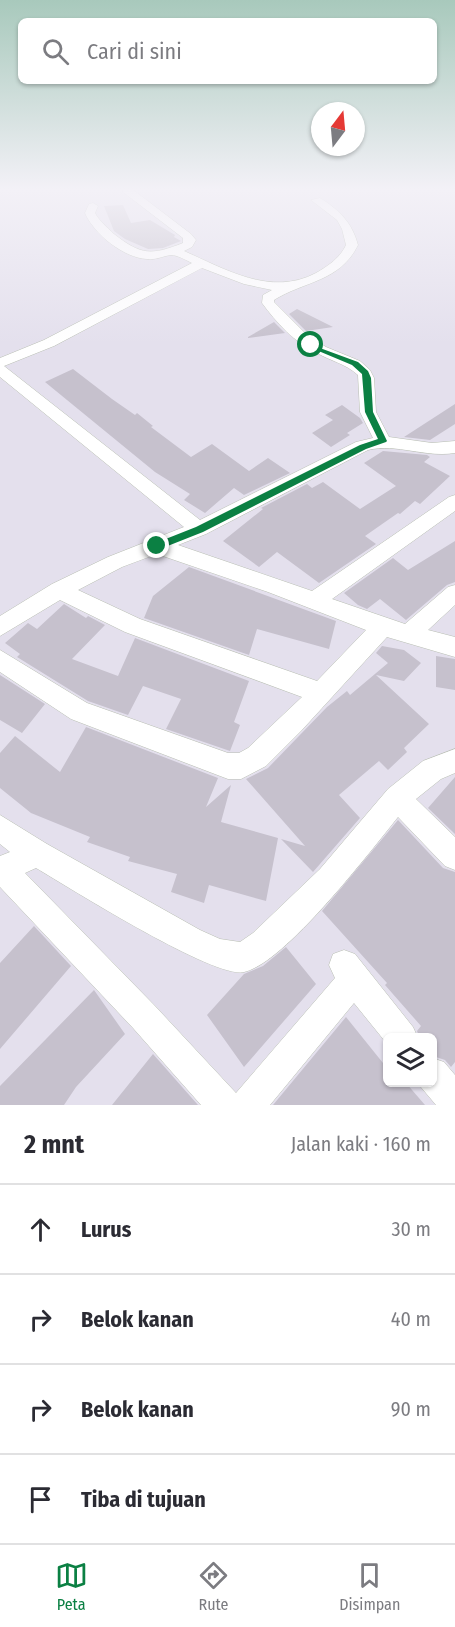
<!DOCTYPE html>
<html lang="id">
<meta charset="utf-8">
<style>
body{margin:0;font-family:"Fira Sans Condensed",sans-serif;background:#f7f7f7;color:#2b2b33}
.controls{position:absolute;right:18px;bottom:18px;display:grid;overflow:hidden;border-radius:9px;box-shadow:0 2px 4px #0004}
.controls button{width:54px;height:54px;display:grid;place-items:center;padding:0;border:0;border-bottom:2px solid #e1e1e2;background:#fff;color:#2b2b33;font:30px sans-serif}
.compass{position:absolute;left:311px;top:102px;width:54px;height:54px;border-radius:50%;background:#fff;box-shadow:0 2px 4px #0004;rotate:16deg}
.stop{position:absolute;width:18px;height:18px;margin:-14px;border:4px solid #0b8043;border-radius:50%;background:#fff}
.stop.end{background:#0b8043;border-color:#fff;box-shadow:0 2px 6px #0008}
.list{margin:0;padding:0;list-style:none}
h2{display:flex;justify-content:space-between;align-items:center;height:78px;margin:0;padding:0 24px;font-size:26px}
h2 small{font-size:20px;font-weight:400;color:#7c7c81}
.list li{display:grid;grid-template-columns:39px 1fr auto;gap:18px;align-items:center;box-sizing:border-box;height:90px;padding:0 24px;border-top:2px solid #e1e1e2}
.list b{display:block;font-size:22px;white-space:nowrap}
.list em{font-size:20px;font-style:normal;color:#7c7c81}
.icon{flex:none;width:33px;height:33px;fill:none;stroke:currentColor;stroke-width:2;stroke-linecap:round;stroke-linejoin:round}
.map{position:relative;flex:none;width:455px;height:1105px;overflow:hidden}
.search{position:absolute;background:#fff;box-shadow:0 2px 4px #0004;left:18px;right:18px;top:18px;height:66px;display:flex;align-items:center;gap:15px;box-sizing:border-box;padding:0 21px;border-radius:9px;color:#7c7c81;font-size:22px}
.sheet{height:438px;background:#fff}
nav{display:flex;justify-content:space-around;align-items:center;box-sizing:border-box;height:84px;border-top:2px solid #e1e1e2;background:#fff;font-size:16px;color:#7c7c81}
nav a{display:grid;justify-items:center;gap:3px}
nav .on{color:#0b8043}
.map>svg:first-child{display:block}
</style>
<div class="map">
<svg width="455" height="1105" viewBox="0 0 455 1105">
<rect width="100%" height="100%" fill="#e4e0ed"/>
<path fill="#c6c1cd" d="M 123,205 L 131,223 L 150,220 L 175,235 L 174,237 L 181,241 L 163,248 L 148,249 L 125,239 L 114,231 L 104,206 Z
M 297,309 L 333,327 L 306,331 L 289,314 Z
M 274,322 L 285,333 L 248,338 L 248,337 Z
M 73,369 L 112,399 L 135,415 L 137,413 L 153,426 L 151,427 L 191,457 L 212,444 L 249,471 L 268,458 L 290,473 L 244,495 L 234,488 L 205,513 L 184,500 L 190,494 L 155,472 L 45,382 Z
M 455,404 L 455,424 L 430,440 L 404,437 Z
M 342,405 L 360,418 L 363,423 L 347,433 L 350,435 L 331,447 L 312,433 L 333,420 L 325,415 Z
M 383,451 L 427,455 L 430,457 L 424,462 L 450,476 L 420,504 L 415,501 L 400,514 L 398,513 L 365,536 L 376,544 L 319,583 L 277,552 L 259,567 L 223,541 L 263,509 L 261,508 L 307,484 L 312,488 L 323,482 L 360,509 L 396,486 L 364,463 Z
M 455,541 L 455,582 L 447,585 L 406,620 L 380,599 L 367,609 L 358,605 L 344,593 L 393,558 L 408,570 Z
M 189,567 L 336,621 L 329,649 L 257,629 L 249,655 L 144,618 L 153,596 Z
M 64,604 L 86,618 L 88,616 L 105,625 L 72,659 L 118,676 L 135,638 L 249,681 L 234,722 L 240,725 L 230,751 L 166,729 L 181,699 L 143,686 L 128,715 L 88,701 L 17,657 L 20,654 L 5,643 L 28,623 L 37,629 Z
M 382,646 L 404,650 L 421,663 L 404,681 L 376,675 L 429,724 L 404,748 L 407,752 L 388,770 L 379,761 L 339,795 L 360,818 L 313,872 L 281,839 L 305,846 L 246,779 L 268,768 L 327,707 L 347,691 L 350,695 L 388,663 L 376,653 Z
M 436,656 L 455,659 L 455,690 L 436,687 Z
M 0,675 L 45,704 L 22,733 L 0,720 Z
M 86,727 L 218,778 L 206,807 L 231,785 L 221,822 L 278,838 L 266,901 L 209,885 L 204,903 L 171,892 L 177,874 L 128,861 L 130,857 L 87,842 L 90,837 L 31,813 L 0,788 L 0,753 L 15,736 L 60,772 Z
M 455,777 L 455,834 L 428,808 Z
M 398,820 L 443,868 L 455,872 L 455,1062 L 451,1067 L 445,1060 L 433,1056 L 432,1038 L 420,1038 L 417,1031 L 421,1026 L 385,985 L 387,983 L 322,911 Z
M 34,926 L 71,966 L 0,1049 L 0,963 Z
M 286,947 L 316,984 L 244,1067 L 207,1015 L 244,974 L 263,966 Z
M 94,990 L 125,1034 L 76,1087 L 64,1105 L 0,1105 L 0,1086 Z
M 346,1017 L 387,1068 L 387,1083 L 406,1083 L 425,1105 L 273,1105 Z
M 153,1054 L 198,1105 L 112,1105 Z"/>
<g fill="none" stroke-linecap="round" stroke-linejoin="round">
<defs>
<path id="street" d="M 123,189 L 132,189 L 191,234 L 196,240 L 192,247 L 184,251 C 225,269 271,297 316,273 C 328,266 340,258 346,245 L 342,229 L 337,220 L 311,200 L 320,198 C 339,210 352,222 358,245 C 340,282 304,281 274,300 L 274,302 L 308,336 L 326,347 L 360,361 L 370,370 L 374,378 L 376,412 L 389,437 L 432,443 L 455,441 L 455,453 C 425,458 397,443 368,450 L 206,534 L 178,545 L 312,591 L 449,497 L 455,495 L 455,511 L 332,599 L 405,624 L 448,587 L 455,585 L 455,605 L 428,630 L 455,637 L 455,657 L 387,637 L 301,731 L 266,766 L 241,779 L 228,779 L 71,719 L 0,672 L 0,650 L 87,703 L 228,753 L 239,753 L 248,748 L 302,697 L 125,632 L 60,600 L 0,636 L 0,616 L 52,584 L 108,557 L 184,527 L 0,377 L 0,358 L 44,340 L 192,263 C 186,260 177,255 171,255 C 163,256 156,260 147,259 C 124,258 94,234 85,213 L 89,204 L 93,203 L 98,206 L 95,213 C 100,222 107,227 114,234 C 142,256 152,255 183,243 L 183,238 L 123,192 ZM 202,268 L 244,284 L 272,290 L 263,295 L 262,303 C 276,322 295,343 317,353 C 331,361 346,364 358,375 L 360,412 L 373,438 L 356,442 L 200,520 L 4,366 L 54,346 ZM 157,554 L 268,592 L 366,630 L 317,681 L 140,619 L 78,590 L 122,567 Z
M 455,749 L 455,773 L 441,779 L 416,799 L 455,837 L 455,870 L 445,866 L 398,817 C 369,853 285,963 244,972 C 214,979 70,888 36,868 L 25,873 L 155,1006 L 236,1093 L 335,978 L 329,965 L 333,954 L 344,950 L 355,954 L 413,1027 L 418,1038 L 388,1038 L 388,1045 L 354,1003 L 270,1105 L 201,1105 L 133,1028 L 0,887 L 0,856 L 10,852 L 0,844 L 0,815 L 47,844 L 200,930 L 220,939 L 240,942 L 253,933 L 320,869 L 388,789 L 423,761 Z
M 432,1058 L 444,1062 L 455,1075 L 455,1105 L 436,1105 L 420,1086 L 419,1082 L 432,1082 Z"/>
</defs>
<use href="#street" stroke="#b9bfb3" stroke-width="1"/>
<use href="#street" fill="#fff" fill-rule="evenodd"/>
</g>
<linearGradient id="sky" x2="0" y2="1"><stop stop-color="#a8c9bc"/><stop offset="0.55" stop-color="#f3f1f7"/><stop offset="1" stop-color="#f3f1f7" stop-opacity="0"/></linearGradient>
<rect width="455" height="344" fill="url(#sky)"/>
<path fill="#0b8043" d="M 309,344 L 358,362 L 368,371 L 371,378 L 373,412 L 387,441 L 386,442 L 366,449 L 203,532 L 160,549 L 153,549 L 153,544 L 196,527 L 360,445 L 378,439 L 365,412 L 362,374 L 352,365 L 309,347 Z"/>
</svg>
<div class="controls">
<button><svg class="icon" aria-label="layers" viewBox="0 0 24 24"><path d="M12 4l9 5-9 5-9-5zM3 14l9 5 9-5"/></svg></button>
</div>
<svg class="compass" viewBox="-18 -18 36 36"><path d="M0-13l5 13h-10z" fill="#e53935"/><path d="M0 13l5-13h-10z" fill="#7c7c81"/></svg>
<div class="stop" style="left:311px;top:345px"></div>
<div class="stop end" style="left:157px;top:546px"></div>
<div class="search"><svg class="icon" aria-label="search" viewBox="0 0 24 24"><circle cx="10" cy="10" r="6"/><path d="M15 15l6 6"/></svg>Cari di sini</div>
</div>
<section class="sheet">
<h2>2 mnt<small>Jalan kaki · 160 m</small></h2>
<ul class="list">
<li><svg class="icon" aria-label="ahead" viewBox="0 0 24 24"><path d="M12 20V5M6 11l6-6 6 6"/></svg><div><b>Lurus</b></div><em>30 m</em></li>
<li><svg class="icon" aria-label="right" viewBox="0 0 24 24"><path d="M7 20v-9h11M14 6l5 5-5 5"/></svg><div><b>Belok kanan</b></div><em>40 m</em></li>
<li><svg class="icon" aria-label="right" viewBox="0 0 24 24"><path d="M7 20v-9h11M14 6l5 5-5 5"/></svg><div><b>Belok kanan</b></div><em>90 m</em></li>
<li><svg class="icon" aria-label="arrive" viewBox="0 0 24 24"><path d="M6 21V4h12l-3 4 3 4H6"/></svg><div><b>Tiba di tujuan</b></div></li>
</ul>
</section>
<nav>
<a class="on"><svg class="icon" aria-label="map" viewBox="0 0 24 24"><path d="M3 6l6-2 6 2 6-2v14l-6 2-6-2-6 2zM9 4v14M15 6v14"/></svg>Peta</a>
<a><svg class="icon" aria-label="directions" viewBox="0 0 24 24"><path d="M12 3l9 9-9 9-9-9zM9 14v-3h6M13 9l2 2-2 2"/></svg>Rute</a>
<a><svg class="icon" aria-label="saved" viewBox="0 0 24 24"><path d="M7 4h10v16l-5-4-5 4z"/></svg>Disimpan</a>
</nav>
